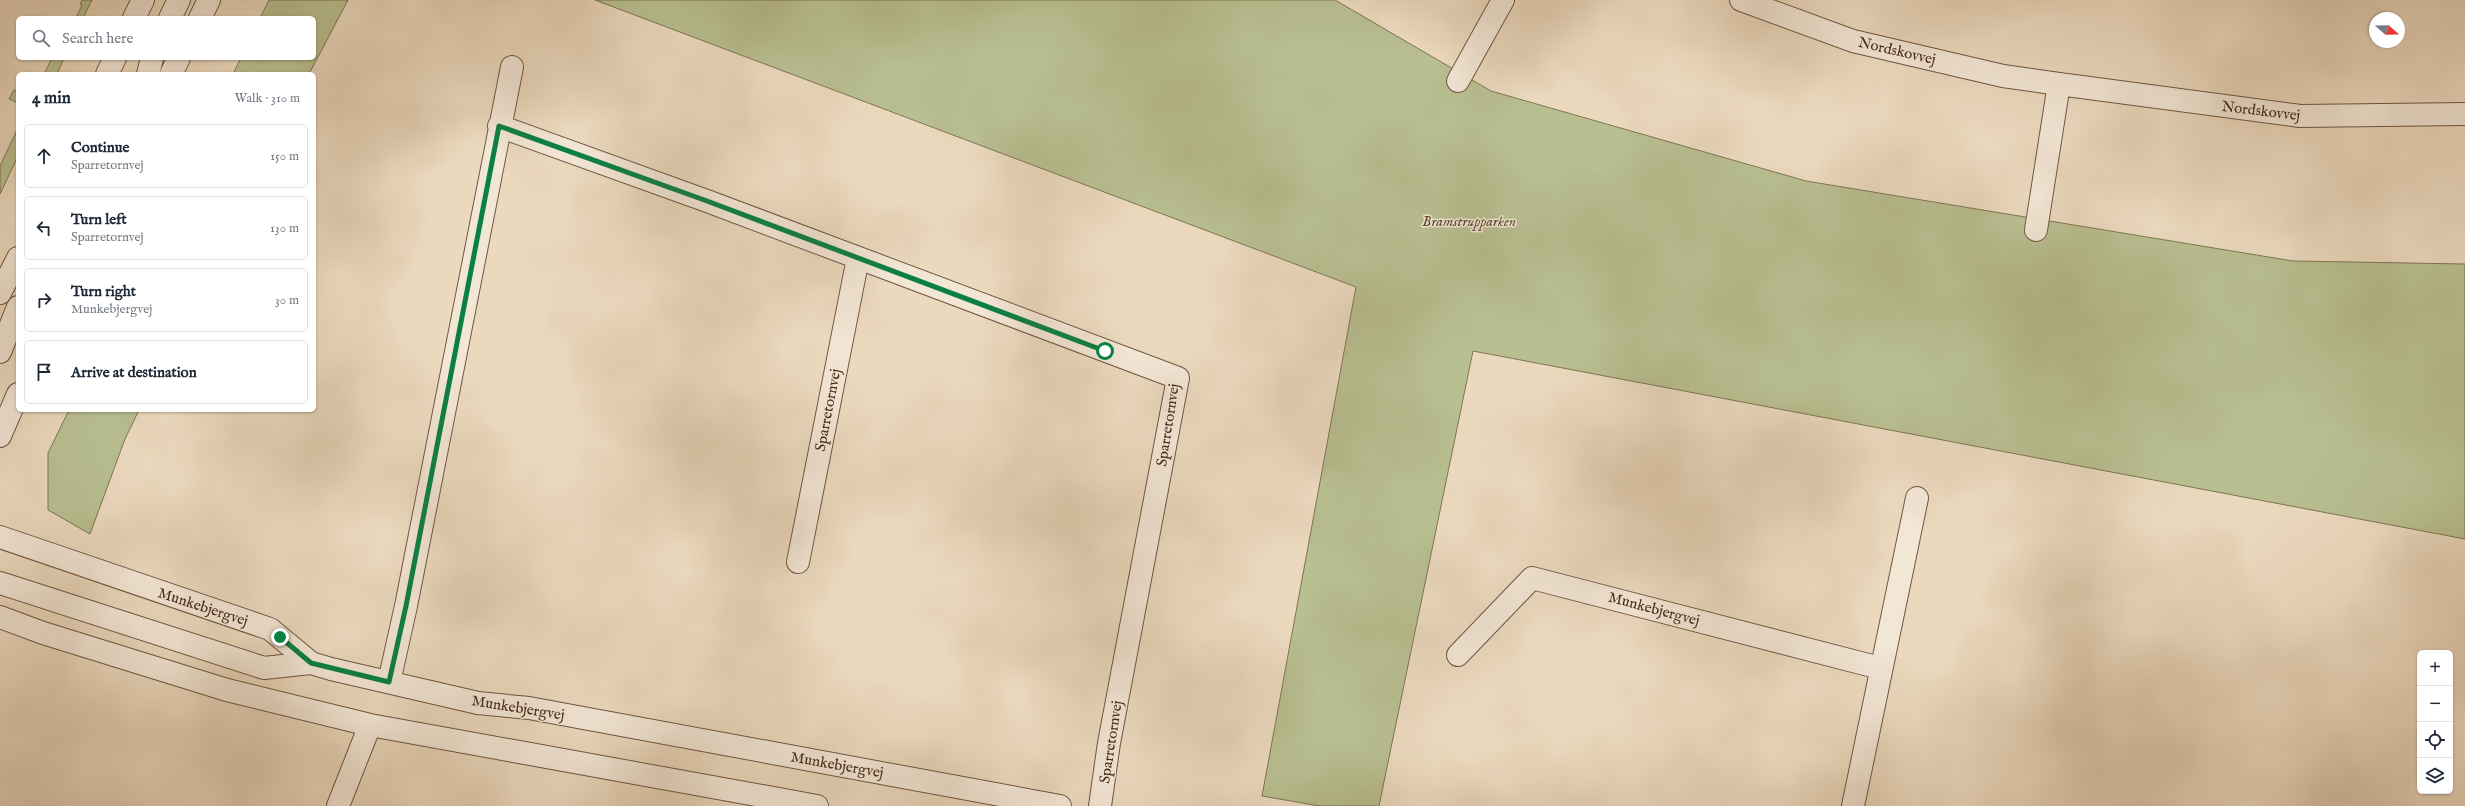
<!DOCTYPE html>
<meta charset="utf-8">
<style>
body{margin:0;font-family:"IM FELL English",serif;background:#f2f2f3;color:#1f2937}
.controls{position:absolute;right:12px;bottom:12px;display:grid;overflow:hidden;border-radius:6px;box-shadow:0 1px 3px #0004}
.controls button{width:36px;height:36px;display:grid;place-items:center;padding:0;border:0;border-bottom:1px solid #e0e1e3;background:#fff;color:#1f2937;font:20px sans-serif}
.compass{position:absolute;left:2369px;top:12px;width:36px;height:36px;border-radius:50%;background:#fff;box-shadow:0 1px 3px #0004;rotate:110deg}
.stop{position:absolute;width:12px;height:12px;margin:-9px;border:3px solid #0b8043;border-radius:50%;background:#fff}
.stop.end{background:#0b8043;border-color:#fff;box-shadow:0 1px 4px #0008}
.list{margin:0;padding:0;list-style:none}
h2{display:flex;justify-content:space-between;align-items:center;height:52px;margin:0;padding:0 16px;font-size:17px}
h2 small{font-size:13px;font-weight:400;color:#747a83}
.list li{display:grid;grid-template-columns:26px 1fr auto;gap:12px;align-items:center;box-sizing:border-box;height:64px;margin:0 8px 8px;padding:0 8px;border:1px solid #e0e1e3;border-radius:6px}
.list b{display:block;font-size:15px;white-space:nowrap}
.list p{margin:0;font-size:13px;white-space:nowrap;color:#747a83}
.list em{font-size:13px;font-style:normal;color:#747a83}
.icon{flex:none;width:22px;height:22px;fill:none;stroke:currentColor;stroke-width:2;stroke-linecap:round;stroke-linejoin:round}
.map{position:relative;flex:none;width:2465px;height:806px;overflow:hidden}
.search{position:absolute;background:#fff;box-shadow:0 1px 3px #0004;left:16px;top:16px;width:300px;height:44px;display:flex;align-items:center;gap:10px;box-sizing:border-box;padding:0 14px;border-radius:6px;color:#747a83;font-size:15px}
.panel{position:absolute;background:#fff;box-shadow:0 1px 3px #0004;left:16px;top:72px;width:300px;height:340px;border-radius:6px}
.map>svg:first-child{display:block}
</style>
<div class="map">
<svg width="2465" height="806" viewBox="0 0 2465 806">
<rect width="100%" height="100%" fill="#ebd9be"/>
<filter id="stains"><feTurbulence type="fractalNoise" baseFrequency=".005" numOctaves="4"/><feColorMatrix values="0 0 0 0 .2 0 0 0 0 .09 0 0 0 0 .02 0 0 0 .5 -.17"/></filter>
<radialGradient id="worn" r=".72"><stop offset=".6" stop-color="#630" stop-opacity="0"/><stop offset="1" stop-color="#630" stop-opacity=".3"/></radialGradient>
<path fill="#b8bf91" stroke="#807454" d="M 82,0 L 92,0 L 83,18 L 76,18 L 82,5 L 80,4 Z
M 269,0 L 348,0 L 309,74 L 233,74 L 241,58 L 314,58 L 314,18 L 260,18 Z
M 595,0 L 1335,0 L 1491,91 L 1806,181 L 2293,261 L 2465,264 L 2465,539 L 1473,351 L 1379,806 L 1320,806 L 1262,796 L 1356,287 Z
M 52,58 L 64,58 L 57,74 L 44,74 Z
M 14,90 L 18,92 L 18,103 L 9,99 Z
M 18,128 L 18,156 L 0,194 L 0,166 Z
M 69,410 L 139,410 L 125,439 L 90,534 L 48,510 L 48,453 Z"/>
<g fill="none" stroke-linecap="round" stroke-linejoin="round">
<defs>
<path id="minor" d="M 1741,0 L 1853,41 L 2003,76 L 2059,84 L 2300,116 L 2465,114
M 134,18 L 143,0
M 170,18 L 179,0
M 200,18 L 209,0
M 107,74 L 115,58
M 148,74 L 152,58
M 171,74 L 179,58
M 1458,81 L 1503,0
M 499,126 L 707,201 L 1178,378 L 1109,743 L 1100,806
M 2036,230 L 2059,84
M 0,293 L 18,258
M 0,352 L 18,307
M 0,436 L 18,394
M 0,537 L 270,629 L 311,663 L 331,669 L 478,703 L 529,708 L 1060,806
M 798,562 L 858,258
M 0,583 L 264,668 L 311,663
M 0,617 L 43,633 L 227,690 L 370,725 L 817,806
M 1458,655 L 1532,578 L 1880,668
M 389,682 L 406,606 L 512,67
M 338,806 L 370,725
M 1853,806 L 1917,498"/>
</defs>
<use href="#minor" stroke="#705642" stroke-width="24"/>
<use href="#minor" stroke="#f2e6d5" stroke-width="22"/>
</g>
<g fill="none" stroke-linecap="round" stroke-linejoin="round">
<path stroke="#0b8043" stroke-width="5" d="M 280,637 L 311,663 L 389,682 L 406,606 L 499,126 L 707,201 L 1105,351"/>
</g>
<g text-anchor="middle" dominant-baseline="central" stroke-width="3" stroke-linejoin="round" paint-order="stroke">
<g font-size="15" fill="#472a18" stroke="#f2e6d5">
<text transform="translate(1897 51) rotate(13)">Nordskovvej</text>
<text transform="translate(2261 111) rotate(7)">Nordskovvej</text>
<text transform="translate(828 410) rotate(-79)">Sparretornvej</text>
<text transform="translate(1168 425) rotate(-81)">Sparretornvej</text>
<text transform="translate(203 607) rotate(18)">Munkebjergvej</text>
<text transform="translate(1654 609) rotate(15)">Munkebjergvej</text>
<text transform="translate(518 708) rotate(9)">Munkebjergvej</text>
<text transform="translate(1111 742) rotate(-81)">Sparretornvej</text>
<text transform="translate(837 765) rotate(10)">Munkebjergvej</text>
</g>
<g font-size="15" font-style="italic" fill="#5e4830" stroke="#f2e6d5">
<text x="1469" y="221">Bramstrupparken</text>
</g>
</g>
<rect width="100%" height="100%" filter="url(#stains)"/>
<rect width="100%" height="100%" fill="url(#worn)"/>
</svg>
<div class="controls">
<button>+</button>
<button>−</button>
<button><svg class="icon" aria-label="locate" viewBox="0 0 24 24"><circle cx="12" cy="12" r="6"/><path d="M12 2v4M12 18v4M2 12h4M18 12h4"/></svg></button>
<button><svg class="icon" aria-label="layers" viewBox="0 0 24 24"><path d="M12 4l9 5-9 5-9-5zM3 14l9 5 9-5"/></svg></button>
</div>
<svg class="compass" viewBox="-18 -18 36 36"><path d="M0-13l5 13h-10z" fill="#e53935"/><path d="M0 13l5-13h-10z" fill="#747a83"/></svg>
<div class="stop" style="left:1105px;top:351px"></div>
<div class="stop end" style="left:280px;top:637px"></div>
<div class="search"><svg class="icon" aria-label="search" viewBox="0 0 24 24"><circle cx="10" cy="10" r="6"/><path d="M15 15l6 6"/></svg>Search here</div>
<section class="panel">
<h2>4 min<small>Walk · 310 m</small></h2>
<ul class="list">
<li><svg class="icon" aria-label="ahead" viewBox="0 0 24 24"><path d="M12 20V5M6 11l6-6 6 6"/></svg><div><b>Continue</b><p>Sparretornvej</p></div><em>150 m</em></li>
<li><svg class="icon" aria-label="left" viewBox="0 0 24 24"><path d="M17 20v-9H6M10 6l-5 5 5 5"/></svg><div><b>Turn left</b><p>Sparretornvej</p></div><em>130 m</em></li>
<li><svg class="icon" aria-label="right" viewBox="0 0 24 24"><path d="M7 20v-9h11M14 6l5 5-5 5"/></svg><div><b>Turn right</b><p>Munkebjergvej</p></div><em>30 m</em></li>
<li><svg class="icon" aria-label="arrive" viewBox="0 0 24 24"><path d="M6 21V4h12l-3 4 3 4H6"/></svg><div><b>Arrive at destination</b></div></li>
</ul>
</section>
</div>
